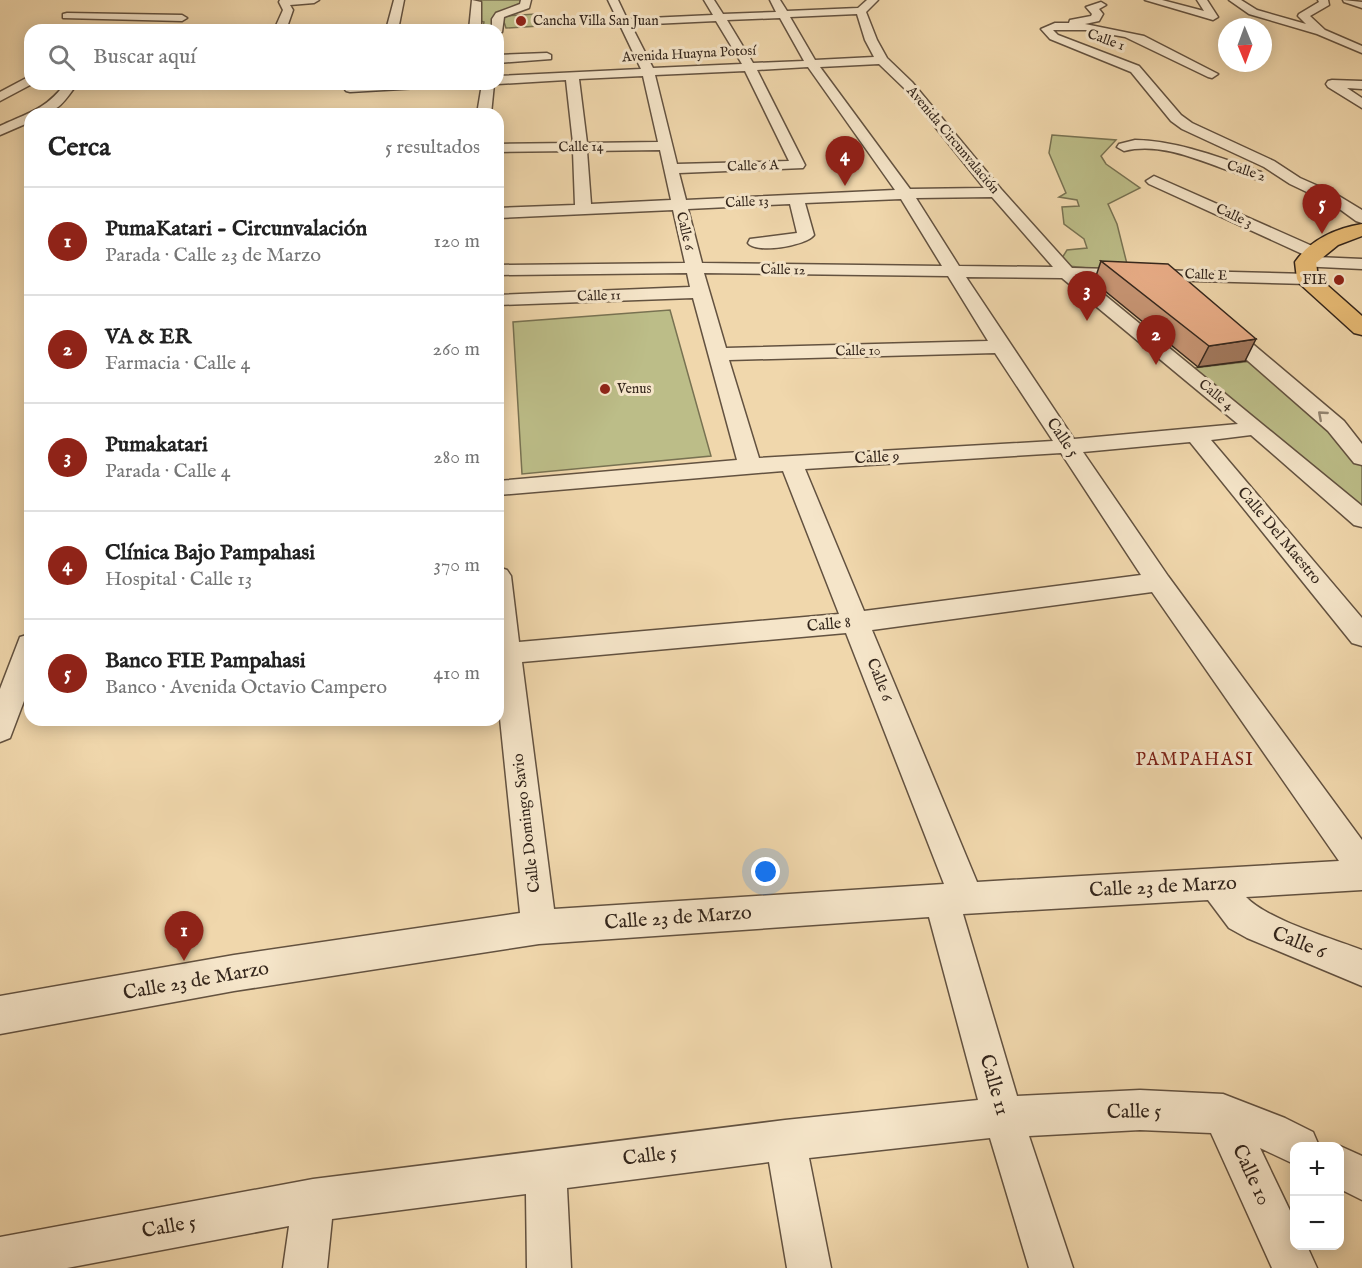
<!DOCTYPE html>
<html lang="es">
<meta charset="utf-8">
<style>
body{margin:0;font-family:"IM FELL English",serif;background:#f6f6f6;color:#222}
.controls{position:absolute;right:18px;bottom:18px;display:grid;overflow:hidden;border-radius:12px;box-shadow:0 3px 15px #0003}
.controls button{width:54px;height:54px;display:grid;place-items:center;padding:0;border:0;border-bottom:2px solid #e0e0e0;background:#fff;color:#222;font:30px sans-serif}
.compass{position:absolute;left:1218px;top:18px;width:54px;height:54px;border-radius:50%;background:#fff;box-shadow:0 3px 15px #0003;rotate:179deg}
.you{position:absolute;left:766px;top:872px;width:21px;height:21px;margin:-15px;border:4px solid #fff;border-radius:50%;background:#1a73e8;box-shadow:0 0 0 9px #1a73e833}
.badge{display:grid;place-items:center;width:39px;height:39px;border-radius:50%;background:#8f2418;color:#fff;font-size:20px;font-weight:700}
.pin{position:absolute;translate:-50% -50px;filter:drop-shadow(0 2px 3px #0008)}
.pin::after{content:'';position:absolute;top:32px;width:21px;height:18px;background:inherit;clip-path:polygon(0 0,100% 0,50% 100%)}
.list{margin:0;padding:0;list-style:none}
h2{display:flex;justify-content:space-between;align-items:center;height:78px;margin:0;padding:0 24px;font-size:26px}
h2 small{font-size:20px;font-weight:400;color:#767676}
.list li{display:grid;grid-template-columns:39px 1fr auto;gap:18px;align-items:center;box-sizing:border-box;height:108px;padding:0 24px;border-top:2px solid #e0e0e0}
.list b{display:block;font-size:22px;white-space:nowrap}
.list p{margin:0;font-size:20px;white-space:nowrap;color:#767676}
.list em{font-size:20px;font-style:normal;color:#767676}
.icon{flex:none;width:33px;height:33px;fill:none;stroke:currentColor;stroke-width:2;stroke-linecap:round;stroke-linejoin:round}
.map{position:relative;flex:none;width:1362px;height:1268px;overflow:hidden}
.search{position:absolute;background:#fff;box-shadow:0 3px 15px #0003;left:24px;top:24px;width:480px;height:66px;display:flex;align-items:center;gap:15px;box-sizing:border-box;padding:0 21px;border-radius:18px;color:#767676;font-size:22px}
.panel{position:absolute;background:#fff;box-shadow:0 3px 15px #0003;left:24px;top:108px;width:480px;height:618px;border-radius:18px}
.map>svg:first-child{display:block}
</style>
<div class="map">
<svg width="1362" height="1268" viewBox="0 0 1362 1268">
<rect width="100%" height="100%" fill="#f0d7ac"/>
<filter id="stains"><feTurbulence type="fractalNoise" baseFrequency=".00333" numOctaves="4"/><feColorMatrix values="0 0 0 0 .2 0 0 0 0 .09 0 0 0 0 .02 0 0 0 .5 -.17"/></filter>
<radialGradient id="worn" r=".72"><stop offset=".6" stop-color="#630" stop-opacity="0"/><stop offset="1" stop-color="#630" stop-opacity=".3"/></radialGradient>
<path fill="#bcbd88" stroke="#787252" stroke-width="1.5" d="M 481,0 L 524,0 L 525,4 L 500,14 L 494,30 L 482,30 L 484,22 L 480,21 Z
M 536,14 L 539,26 L 506,28 L 502,16 Z
M 1052,135 L 1116,140 L 1101,156 L 1106,164 L 1140,188 L 1108,204 L 1117,224 L 1129,272 L 1068,266 L 1062,258 L 1067,250 L 1087,248 L 1084,239 L 1064,224 L 1062,207 L 1079,206 L 1077,200 L 1059,197 L 1066,193 L 1049,153 Z
M 670,310 L 711,456 L 522,474 L 513,322 Z
M 1253,361 L 1335,432 L 1362,465 L 1362,509 L 1194,368 Z"/>
<g fill="none" stroke-linecap="round" stroke-linejoin="round">
<defs>
<path id="minor" d="M 280,0 L 319,0 L 314,3 L 290,5 L 293,10 L 286,30 L 274,30 L 283,10 L 279,2 Z
M 394,0 L 404,0 L 398,30 L 386,30 Z
M 472,0 L 481,2 L 481,30 L 469,30 Z
M 521,0 L 531,0 L 529,8 L 504,17 L 502,32 L 498,33 L 498,30 L 492,30 L 492,19 L 496,13 L 520,4 Z
M 608,0 L 618,0 L 627,19 L 713,15 L 704,0 L 714,0 L 723,14 L 776,12 L 770,0 L 780,0 L 787,11 L 858,8 L 867,0 L 878,0 L 866,12 L 877,40 L 887,58 L 912,82 L 1001,189 L 1072,268 L 1308,274 L 1314,275 L 1317,279 L 1314,283 L 1308,284 L 1084,278 L 1362,506 L 1362,527 L 1354,525 L 1251,435 L 1211,440 L 1362,618 L 1362,646 L 1352,643 L 1190,442 L 1083,452 L 1168,576 L 1362,840 L 1362,890 L 1246,897 C 1268,920 1331,938 1362,950 L 1362,986 L 1247,938 L 1229,928 L 1208,900 L 963,914 L 1017,1096 L 1140,1090 L 1223,1094 L 1285,1118 L 1313,1132 L 1319,1146 L 1294,1146 L 1294,1164 L 1260,1148 L 1294,1219 L 1294,1246 L 1307,1246 L 1317,1268 L 1272,1268 L 1211,1133 L 1140,1130 L 1029,1136 L 1073,1268 L 1029,1268 L 990,1138 L 809,1158 L 831,1268 L 787,1268 L 769,1162 L 567,1188 L 571,1268 L 527,1268 L 526,1194 L 332,1219 L 327,1268 L 283,1268 L 289,1226 L 67,1268 L 0,1268 L 0,1237 L 313,1179 L 785,1120 L 978,1100 L 929,917 L 539,944 L 234,991 L 0,1034 L 0,996 L 234,955 L 520,913 L 498,699 L 498,567 L 507,570 L 511,576 L 519,642 L 839,614 L 783,471 L 498,495 L 498,481 L 737,460 L 693,298 L 498,305 L 498,295 L 690,287 L 687,273 L 498,275 L 498,265 L 685,263 L 673,210 L 498,218 L 498,208 L 575,205 L 573,151 L 498,152 L 498,144 L 573,143 L 566,80 L 498,84 L 498,76 L 641,69 ZM 857,14 L 865,40 L 874,57 L 815,60 L 790,17 ZM 780,18 L 804,61 L 753,63 L 727,20 ZM 716,21 L 742,64 L 653,68 L 631,25 ZM 879,64 L 904,88 L 984,188 L 910,189 L 820,67 ZM 808,67 L 895,190 L 686,200 L 679,173 L 803,168 L 805,165 L 757,70 ZM 745,71 L 789,161 L 677,164 L 655,75 ZM 643,76 L 658,142 L 587,143 L 579,79 ZM 660,150 L 671,200 L 591,204 L 587,151 ZM 992,197 L 1053,267 L 959,266 L 916,198 ZM 901,199 L 942,266 L 702,263 L 688,209 L 790,204 L 797,233 L 750,239 L 748,243 C 756,254 806,246 814,235 L 805,203 ZM 704,273 L 948,276 L 988,341 L 726,348 ZM 966,277 L 1062,278 L 1238,424 L 1074,439 ZM 995,353 L 1053,441 L 759,458 L 729,360 ZM 1061,453 L 1141,575 L 864,611 L 805,469 ZM 1152,592 L 1339,861 L 977,882 L 872,630 ZM 846,633 L 944,884 L 554,909 L 522,662 Z
M 1145,0 L 1162,0 L 1204,11 L 1197,0 L 1207,0 L 1218,17 L 1213,20 Z
M 1229,0 L 1241,0 L 1257,10 L 1306,24 L 1298,16 L 1299,14 L 1319,2 L 1318,0 L 1328,0 L 1329,5 L 1310,16 L 1325,30 L 1362,46 L 1362,53 L 1317,34 L 1249,14 Z
M 1343,0 L 1362,2 L 1362,8 L 1344,2 Z
M 1101,2 L 1106,5 L 1099,9 L 1103,14 L 1099,21 L 1085,24 L 1144,36 L 1218,74 L 1212,78 L 1208,77 L 1125,37 L 1086,30 L 1053,30 L 1058,35 L 1139,66 L 1181,115 L 1192,123 L 1274,161 L 1300,178 L 1334,193 L 1362,210 L 1362,223 L 1356,221 L 1334,205 L 1290,184 L 1264,167 L 1182,129 L 1171,121 L 1131,72 L 1050,39 L 1041,29 L 1055,23 L 1069,23 L 1070,20 L 1091,16 L 1092,14 L 1086,7 Z
M 67,13 L 182,15 L 187,18 L 182,21 L 63,18 L 63,14 Z
M 547,53 L 551,55 L 551,59 L 498,63 L 498,55 Z
M 30,76 L 30,84 L 32,84 L 0,101 L 0,92 Z
M 1332,80 L 1362,81 L 1362,89 L 1347,88 L 1362,98 L 1362,108 L 1328,87 L 1326,84 L 1328,81 Z
M 65,84 L 77,84 C 62,105 57,114 30,114 L 30,122 L 0,135 L 0,126 C 28,113 45,110 65,84 Z
M 341,84 L 425,84 L 419,88 L 350,92 L 346,91 Z
M 482,84 L 494,84 L 491,114 L 477,114 Z
M 1135,140 C 1179,141 1221,158 1261,172 L 1263,175 L 1256,179 C 1214,169 1169,140 1124,151 L 1117,147 L 1119,144 Z
M 1154,176 L 1319,249 L 1321,253 L 1316,257 L 1362,259 L 1362,269 L 1299,266 L 1296,262 L 1299,258 L 1309,257 L 1149,184 L 1146,181 Z
M 1222,322 L 1229,324 L 1344,421 L 1362,444 L 1362,465 L 1354,463 L 1328,431 L 1215,332 L 1213,328 L 1215,324 Z
M 30,634 L 30,685 L 10,738 L 0,742 L 0,689 L 20,637 Z
M 1340,1146 L 1362,1156 L 1362,1200 L 1340,1189 Z"/>
<path id="major" d="M 1362,224 L 1362,236 L 1338,245 L 1316,263 L 1318,277 L 1362,316 L 1362,335 L 1354,333 L 1300,284 L 1297,279 L 1295,262 C 1310,240 1336,228 1362,224 Z"/>
</defs>
<use href="#minor" stroke="#635240" stroke-width="3"/>
<use href="#major" stroke="#34261c" stroke-width="3"/>
<use href="#minor" fill="#f5e5c9" fill-rule="evenodd"/>
<use href="#major" fill="#e8bc76" fill-rule="evenodd"/>
</g>
<path fill="#c89574" stroke="#34261c" stroke-width="1.5" d="M 1101,261 L 1245,361 L 1198,367 L 1094,282 Z"/>
<path fill="#a3795e" stroke="#34261c" stroke-width="1.5" d="M 1256,339 L 1245,361 L 1198,367 L 1209,346 Z"/>
<path fill="#e9ad87" stroke="#34261c" stroke-width="1.5" d="M 1101,261 L 1168,264 L 1256,339 L 1209,346 Z"/>
<defs><path id="oneway-chevron" d="M-2-3.5L2.5 0L-2 3.5" fill="none" stroke-width="1.6" stroke-linecap="round" stroke-linejoin="round" transform="scale(1.5)"/></defs>
<use stroke="#948672" href="#oneway-chevron" transform="translate(1322 415) rotate(-139)"/>
<g fill="#8f2418" stroke="#f5e5c9" stroke-width="2">
<circle cx="521" cy="21" r="6"/>
<circle cx="1339" cy="280" r="6"/>
<circle cx="605" cy="389" r="6"/>
</g>
<g text-anchor="middle" dominant-baseline="central" stroke-width="6" stroke-linejoin="round" paint-order="stroke">
<g font-size="14" fill="#34261c" stroke="#f5e5c9" text-anchor="start">
<text x="533" y="21">Cancha Villa San Juan</text>
<text x="1327" y="280" text-anchor="end">FIE</text>
<text x="617" y="389">Venus</text>
</g>
<g font-size="14" fill="#34261c" stroke="#f5e5c9">
<text transform="translate(1106 40) rotate(20)">Calle 1</text>
<text transform="translate(689 54) rotate(-3)">Avenida Huayna Potosí</text>
<text transform="translate(953 140) rotate(50)">Avenida Circunvalación</text>
<text transform="translate(581 147) rotate(-1)">Calle 14</text>
<text transform="translate(753 166) rotate(-2)">Calle 6 A</text>
<text transform="translate(1246 171) rotate(18)">Calle 2</text>
<text transform="translate(747 202) rotate(-3)">Calle 13</text>
<text transform="translate(1234 216) rotate(25)">Calle 3</text>
<text transform="translate(685 231) rotate(77)">Calle 6</text>
<text transform="translate(783 270) rotate(1)">Calle 12</text>
<text transform="translate(1206 275) rotate(2)">Calle E</text>
<text transform="translate(599 296) rotate(-2)">Calle 11</text>
<text transform="translate(858 351) rotate(-1)">Calle 10</text>
<text transform="translate(1216 395) rotate(39)">Calle 4</text>
</g>
<g font-size="16" fill="#34261c" stroke="#f5e5c9">
<text transform="translate(1062 438) rotate(56)">Calle 5</text>
<text transform="translate(877 458) rotate(-3)">Calle 9</text>
<text transform="translate(1279 536) rotate(50)">Calle Del Maestro</text>
<text transform="translate(829 625) rotate(-5)">Calle 8</text>
<text transform="translate(879 680) rotate(68)">Calle 6</text>
<text transform="translate(527 823) rotate(-97)">Calle Domingo Savio</text>
</g>
<g font-size="18" letter-spacing="1.5" fill="#7a1f14" stroke="#f5e5c9">
<text x="1195" y="760">PAMPAHASI</text>
</g>
<g font-size="20" fill="#34261c" stroke="#f5e5c9">
<text transform="translate(1163 887) rotate(-3)">Calle 23 de Marzo</text>
<text transform="translate(678 918) rotate(-4)">Calle 23 de Marzo</text>
<text transform="translate(1299 943) rotate(22)">Calle 6</text>
<text transform="translate(196 981) rotate(-10)">Calle 23 de Marzo</text>
<text transform="translate(994 1085) rotate(74)">Calle 11</text>
<text transform="translate(1134 1112) rotate(-1)">Calle 5</text>
<text transform="translate(650 1156) rotate(-7)">Calle 5</text>
<text transform="translate(1251 1175) rotate(65)">Calle 10</text>
<text transform="translate(169 1227) rotate(-10)">Calle 5</text>
</g>
</g>
<rect width="100%" height="100%" filter="url(#stains)"/>
<rect width="100%" height="100%" fill="url(#worn)"/>
</svg>
<div class="controls">
<button>+</button>
<button>−</button>
</div>
<svg class="compass" viewBox="-18 -18 36 36"><path d="M0-13l5 13h-10z" fill="#e53935"/><path d="M0 13l5-13h-10z" fill="#767676"/></svg>
<div class="you"></div>
<div class="pin badge" style="left:184px;top:961px">1</div>
<div class="pin badge" style="left:1156px;top:365px">2</div>
<div class="pin badge" style="left:1087px;top:321px">3</div>
<div class="pin badge" style="left:845px;top:186px">4</div>
<div class="pin badge" style="left:1322px;top:234px">5</div>
<div class="search"><svg class="icon" aria-label="search" viewBox="0 0 24 24"><circle cx="10" cy="10" r="6"/><path d="M15 15l6 6"/></svg>Buscar aquí</div>
<section class="panel">
<h2>Cerca<small>5 resultados</small></h2>
<ul class="list">
<li><span class="badge">1</span><div><b>PumaKatari - Circunvalación</b><p>Parada · Calle 23 de Marzo</p></div><em>120 m</em></li>
<li><span class="badge">2</span><div><b>VA &amp; ER</b><p>Farmacia · Calle 4</p></div><em>260 m</em></li>
<li><span class="badge">3</span><div><b>Pumakatari</b><p>Parada · Calle 4</p></div><em>280 m</em></li>
<li><span class="badge">4</span><div><b>Clínica Bajo Pampahasi</b><p>Hospital · Calle 13</p></div><em>370 m</em></li>
<li><span class="badge">5</span><div><b>Banco FIE Pampahasi</b><p>Banco · Avenida Octavio Campero</p></div><em>410 m</em></li>
</ul>
</section>
</div>
